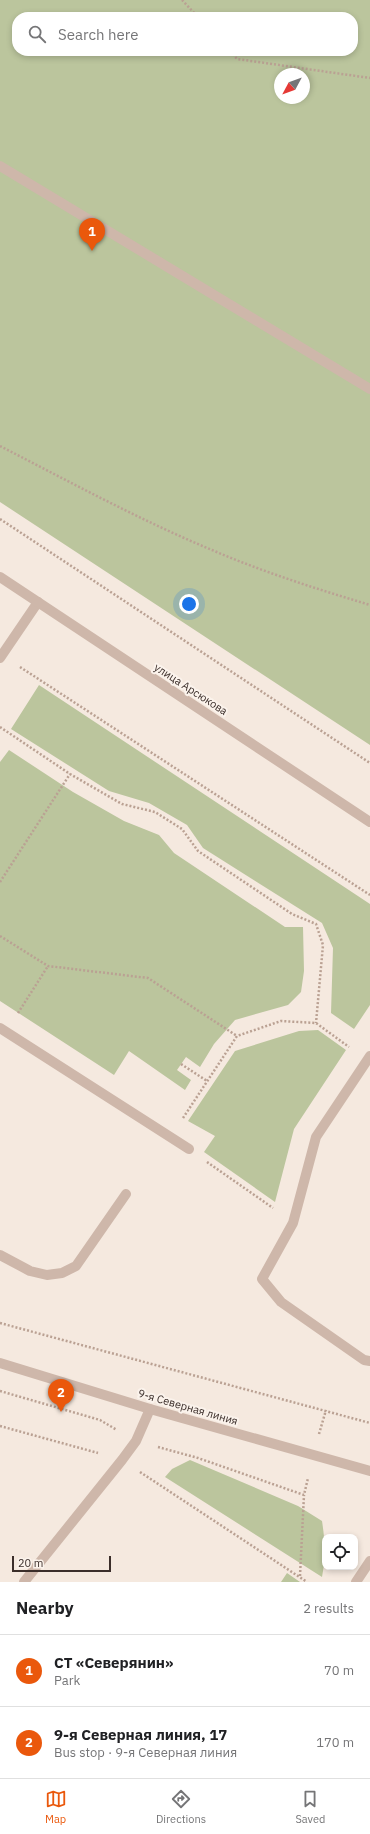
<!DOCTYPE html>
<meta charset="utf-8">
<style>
body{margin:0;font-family:"IBM Plex Sans",sans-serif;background:#f2f2f2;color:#202124}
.controls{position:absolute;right:12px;bottom:12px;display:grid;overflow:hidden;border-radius:8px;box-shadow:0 2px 6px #0003}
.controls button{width:36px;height:36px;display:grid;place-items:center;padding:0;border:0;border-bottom:1px solid #e0e0e0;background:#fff;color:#202124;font:20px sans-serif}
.compass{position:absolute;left:274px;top:68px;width:36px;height:36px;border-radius:50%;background:#fff;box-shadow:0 2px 6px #0003;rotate:229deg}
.scale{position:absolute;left:12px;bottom:10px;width:99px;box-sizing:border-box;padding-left:4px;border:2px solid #3b2e2a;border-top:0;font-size:11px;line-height:14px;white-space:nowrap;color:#3b2e2a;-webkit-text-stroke:3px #fbf3ec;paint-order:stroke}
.you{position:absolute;left:189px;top:604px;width:14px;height:14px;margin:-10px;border:3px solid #fff;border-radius:50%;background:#1a73e8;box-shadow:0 0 0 6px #1a73e833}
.badge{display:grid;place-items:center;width:26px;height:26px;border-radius:50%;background:#ea580c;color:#fff;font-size:13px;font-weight:700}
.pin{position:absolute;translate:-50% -33px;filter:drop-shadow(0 1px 2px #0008)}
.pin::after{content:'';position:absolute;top:21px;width:14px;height:12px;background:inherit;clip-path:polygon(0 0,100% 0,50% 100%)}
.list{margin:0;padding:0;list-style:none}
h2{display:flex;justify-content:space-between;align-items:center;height:52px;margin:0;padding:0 16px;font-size:17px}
h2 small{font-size:13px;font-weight:400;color:#757577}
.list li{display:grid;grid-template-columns:26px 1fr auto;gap:12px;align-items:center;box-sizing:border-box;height:72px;padding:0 16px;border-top:1px solid #e0e0e0}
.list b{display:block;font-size:15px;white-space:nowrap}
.list p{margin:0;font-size:13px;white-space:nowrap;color:#757577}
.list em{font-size:13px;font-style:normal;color:#757577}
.icon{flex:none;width:22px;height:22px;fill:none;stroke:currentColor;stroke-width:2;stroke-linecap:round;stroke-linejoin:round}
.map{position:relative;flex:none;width:370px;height:1582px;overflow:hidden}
.search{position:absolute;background:#fff;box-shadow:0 2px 6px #0003;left:12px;right:12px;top:12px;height:44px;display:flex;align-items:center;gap:10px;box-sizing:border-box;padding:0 14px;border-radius:16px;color:#757577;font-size:15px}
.sheet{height:196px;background:#fff}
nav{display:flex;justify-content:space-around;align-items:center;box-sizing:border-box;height:56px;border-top:1px solid #e0e0e0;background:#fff;font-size:11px;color:#757577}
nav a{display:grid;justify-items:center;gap:2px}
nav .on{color:#ea580c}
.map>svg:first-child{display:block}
</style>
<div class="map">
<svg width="370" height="1582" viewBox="0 0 370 1582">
<rect width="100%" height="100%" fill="#f5e9df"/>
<path fill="#bbc59d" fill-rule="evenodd" d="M 0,0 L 370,0 L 370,745 L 0,502 ZM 17,17 L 353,17 L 353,51 L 17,51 ZM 280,74 L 304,74 L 304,98 L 280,98 Z
M 39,685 L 370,904 L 370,1005 L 354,1029 L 331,1013 L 333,948 L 322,923 L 203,848 L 187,825 L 149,803 L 109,791 L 11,729 Z
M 9,750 L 73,792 L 124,821 L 159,835 L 174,853 L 285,927 L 303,927 L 304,971 L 301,992 L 288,1005 L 235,1020 L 214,1044 L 200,1067 L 186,1057 L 177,1070 L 191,1080 L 185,1090 L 129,1051 L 114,1075 L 0,1001 L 0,762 Z
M 318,1030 L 346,1050 L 294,1129 L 275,1202 L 204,1152 L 215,1136 L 188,1121 L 235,1051 L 299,1031 Z
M 190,1460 L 298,1506 L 322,1521 C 325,1540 326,1557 322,1577 L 165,1477 L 172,1469 Z
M 287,1573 L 300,1582 L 281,1582 Z"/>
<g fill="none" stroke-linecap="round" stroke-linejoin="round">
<path stroke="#baa193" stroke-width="2.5" stroke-dasharray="2 2" stroke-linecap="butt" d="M 182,0 L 198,17
M 230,51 L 237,59 L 370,78
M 0,446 C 70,482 140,520 212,550 C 263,572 317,589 370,605
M 0,519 L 370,763
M 20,667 L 370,895
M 0,727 L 70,774 L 122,804 L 155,812 L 182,829 L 198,851 L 292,914 L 316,924 L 323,945 L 316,1023
M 0,882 L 70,774
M 0,936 L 48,966 L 148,978 L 237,1036
M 18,1013 L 48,966
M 181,1064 L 207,1081
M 183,1118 L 237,1036 L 281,1021 L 316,1023 L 349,1047
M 207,1162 L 273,1208
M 0,1323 L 370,1423
M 0,1391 L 100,1420 L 117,1430
M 0,1426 L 98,1453
M 319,1434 L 326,1410
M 158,1447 L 198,1458 L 304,1495 L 308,1478
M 140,1472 L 307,1582
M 300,1576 L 304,1495"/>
<path stroke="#ceb7aa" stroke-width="10" d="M 0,166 L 370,389
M 0,658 L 38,602
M 0,1028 L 189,1149
M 370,1056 L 316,1137 L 293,1223 L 262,1279 L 281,1302 L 364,1360 L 370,1361
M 0,1255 L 30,1271 L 47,1275 L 62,1273 L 76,1266 L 126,1194
M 24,1582 L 122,1460 L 136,1441 L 150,1409
M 356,1582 L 370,1561"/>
<path stroke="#ceb7aa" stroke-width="10" d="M 0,1363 L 150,1409 L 370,1471"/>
<path stroke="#ceb7aa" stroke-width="10" d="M 0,577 L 370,822"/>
</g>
<g text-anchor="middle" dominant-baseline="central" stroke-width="4" stroke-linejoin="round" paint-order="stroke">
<g font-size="11" fill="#3b2e2a" stroke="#fbf3ec">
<text transform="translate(191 689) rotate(33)">улица Арсюкова</text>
<text transform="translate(188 1407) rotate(16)">9-я Северная линия</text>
</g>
</g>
</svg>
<div class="controls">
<button><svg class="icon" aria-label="locate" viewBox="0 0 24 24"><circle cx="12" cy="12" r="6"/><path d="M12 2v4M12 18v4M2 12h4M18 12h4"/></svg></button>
</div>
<svg class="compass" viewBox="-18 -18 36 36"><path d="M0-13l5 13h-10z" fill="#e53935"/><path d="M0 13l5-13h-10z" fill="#757577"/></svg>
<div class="scale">20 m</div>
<div class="you"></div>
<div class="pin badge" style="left:92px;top:251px">1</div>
<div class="pin badge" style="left:61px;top:1412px">2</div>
<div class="search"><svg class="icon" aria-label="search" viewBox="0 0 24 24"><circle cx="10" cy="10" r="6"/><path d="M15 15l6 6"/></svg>Search here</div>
</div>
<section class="sheet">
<h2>Nearby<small>2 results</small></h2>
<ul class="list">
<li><span class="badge">1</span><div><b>СТ «Северянин»</b><p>Park</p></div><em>70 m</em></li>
<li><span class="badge">2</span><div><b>9-я Северная линия, 17</b><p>Bus stop · 9-я Северная линия</p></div><em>170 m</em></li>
</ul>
</section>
<nav>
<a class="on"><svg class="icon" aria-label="map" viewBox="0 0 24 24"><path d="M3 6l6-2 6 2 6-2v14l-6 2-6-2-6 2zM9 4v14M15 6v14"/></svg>Map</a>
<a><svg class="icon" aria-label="directions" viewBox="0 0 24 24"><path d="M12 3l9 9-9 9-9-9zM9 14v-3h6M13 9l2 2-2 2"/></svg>Directions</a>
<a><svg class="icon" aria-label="saved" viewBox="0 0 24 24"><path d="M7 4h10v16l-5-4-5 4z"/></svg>Saved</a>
</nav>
